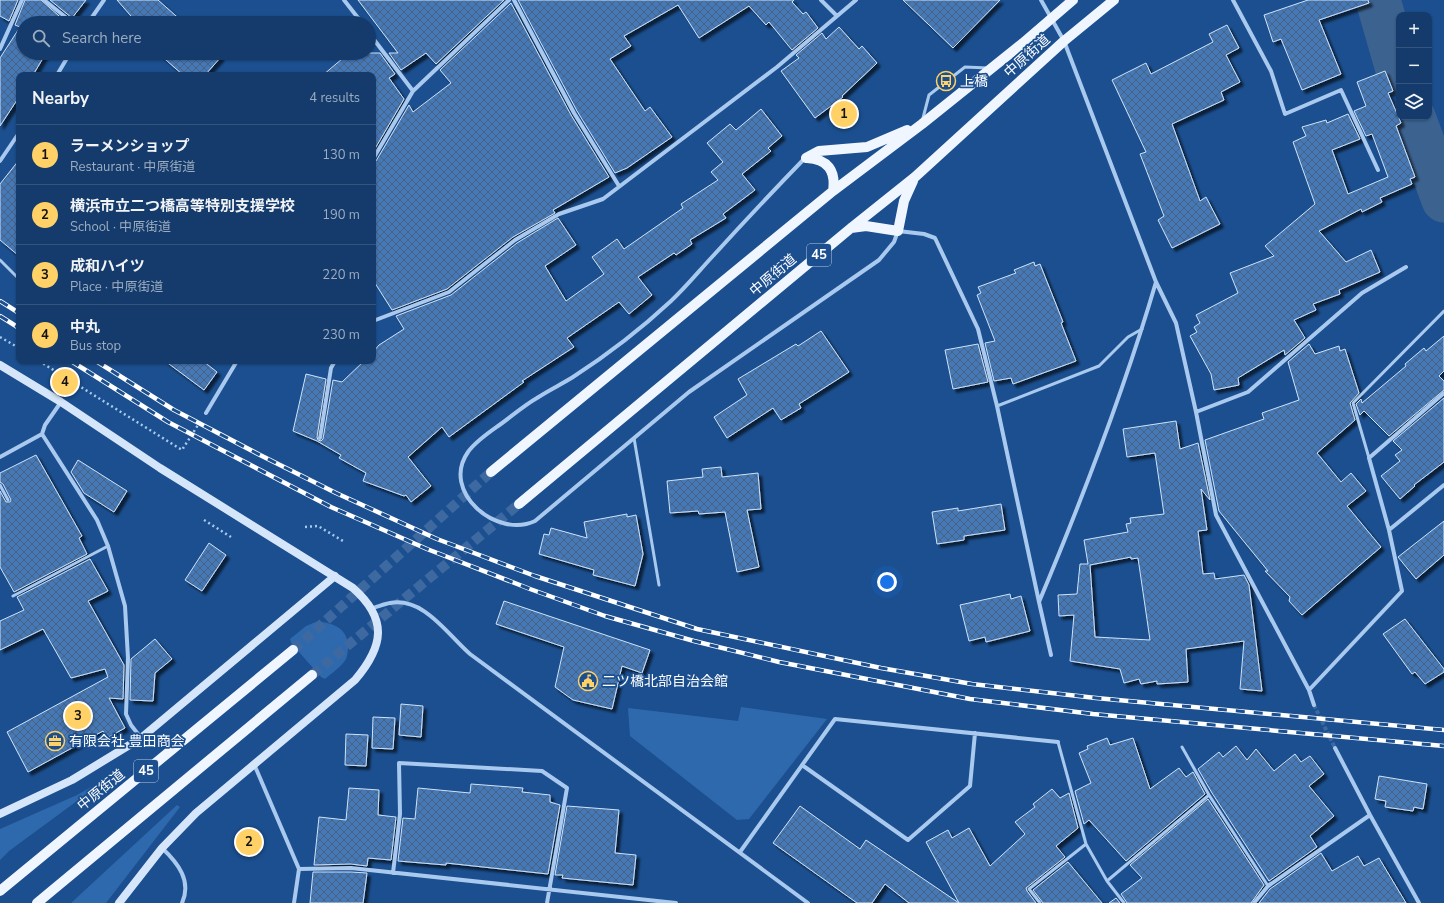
<!DOCTYPE html>
<meta charset="utf-8">
<style>
body{margin:0;font-family:"Nunito Sans","Noto Sans JP",sans-serif;background:#1d4271;color:#f1f3f6}
.controls{position:absolute;right:12px;top:12px;display:grid;overflow:hidden;border-radius:8px;box-shadow:0 1px 3px #0004}
.controls button{width:36px;height:36px;display:grid;place-items:center;padding:0;border:0;border-bottom:1px solid #33557e;background:#143b6b;color:#f1f3f6;font:20px sans-serif}
.you{position:absolute;left:887px;top:582px;width:14px;height:14px;margin:-10px;border:3px solid #fff;border-radius:50%;background:#1a73e8;box-shadow:0 0 0 6px #1a73e833}
.badge{display:grid;place-items:center;width:26px;height:26px;border-radius:50%;background:#ffd166;color:#111;font-size:13px;font-weight:700}
.pin{position:absolute;translate:-50% -50%;border:2px solid #fff;box-shadow:0 1px 4px #0006}
.list{margin:0;padding:0;list-style:none}
h2{display:flex;justify-content:space-between;align-items:center;height:52px;margin:0;padding:0 16px;font-size:17px}
h2 small{font-size:13px;font-weight:400;color:#9dadc1}
.list li{display:grid;grid-template-columns:26px 1fr auto;gap:12px;align-items:center;box-sizing:border-box;height:60px;padding:0 16px;border-top:1px solid #33557e}
.list b{display:block;font-size:15px;white-space:nowrap}
.list p{margin:0;font-size:13px;white-space:nowrap;color:#9dadc1}
.list em{font-size:13px;font-style:normal;color:#9dadc1}
.icon{flex:none;width:22px;height:22px;fill:none;stroke:currentColor;stroke-width:2;stroke-linecap:round;stroke-linejoin:round}
.map{position:relative;flex:none;width:1444px;height:903px;overflow:hidden}
.search{position:absolute;background:#143b6b;box-shadow:0 1px 3px #0004;left:16px;top:16px;width:360px;height:44px;display:flex;align-items:center;gap:10px;box-sizing:border-box;padding:0 14px;border-radius:22px;color:#9dadc1;font-size:15px}
.panel{position:absolute;background:#143b6b;box-shadow:0 1px 3px #0004;left:16px;top:72px;width:360px;height:292px;border-radius:8px}
.map>svg:first-child{display:block}
</style>
<div class="map">
<svg width="1444" height="903" viewBox="0 0 1444 903">
<defs>
<pattern id="building-cross-hatch" width="8" height="8" patternUnits="userSpaceOnUse"><rect width="8" height="8" fill="#4478b7"/><path d="M0 0l8 8M0 8l8-8" fill="none" stroke="#486282"/></pattern>
<filter id="shadow"><feDropShadow dx="3.5" dy="3.5" stdDeviation="1" flood-color="#0009"/></filter>
</defs>
<rect width="100%" height="100%" fill="#1b4f8f"/>
<path fill="#2e69ad" d="M 318,621 C 333,624 346,627 348,644 C 348,649 348,654 346,659 C 341,667 332,673 325,679 L 321,677 L 291,643 L 290,639 L 306,626 Z
M 741,707 L 827,719 L 749,819 L 737,820 L 630,736 L 628,708 L 738,721 Z
M 111,776 L 9,851 L 0,860 L 0,829 L 77,795 Z
M 177,805 L 180,807 L 106,903 L 71,903 Z"/>
<g fill="none" stroke-linecap="round" stroke-linejoin="round">
<path stroke="#3c6290" stroke-width="45" d="M 1378,0 L 1399,73
M 1413,117 L 1444,200"/>
</g>
<path fill="url(#building-cross-hatch)" stroke="#cfe3fa" fill-rule="evenodd" filter="url(#shadow)" d="M 0,0 L 18,0 L 9,21 L 0,16 Z
M 25,0 L 41,0 L 67,23 L 23,23 L 23,53 L 46,53 L 33,75 L 19,75 L 19,97 L 0,126 L 0,58 L 20,27 L 15,25 Z
M 50,0 L 86,0 L 72,18 Z
M 117,0 L 158,0 L 184,23 L 137,23 Z
M 358,0 L 504,0 L 436,64 L 426,53 L 401,70 L 389,53 L 398,53 Z
M 518,0 L 794,0 L 792,2 L 803,14 L 806,12 L 818,28 L 792,50 L 769,22 L 766,25 L 749,6 L 699,38 L 678,5 L 624,36 L 631,46 L 610,59 L 645,111 L 650,107 L 672,137 L 627,168 L 615,173 L 577,111 Z
M 903,0 L 1000,0 L 953,48 Z
M 1308,0 L 1368,0 L 1369,3 L 1319,20 L 1341,74 L 1302,90 L 1281,39 L 1273,42 L 1264,15 Z
M 511,3 L 571,115 L 609,177 L 553,210 L 555,213 L 513,237 L 447,289 L 392,310 L 373,280 L 373,162 L 376,161 L 409,105 L 413,112 L 451,83 L 440,70 Z
M 1227,25 L 1239,48 L 1226,55 L 1240,82 L 1221,92 L 1224,100 L 1172,124 L 1200,201 L 1206,197 L 1220,224 L 1172,248 L 1158,220 L 1164,216 L 1140,154 L 1146,152 L 1112,80 L 1146,63 L 1151,74 L 1213,42 L 1209,34 Z
M 839,27 L 859,49 L 862,46 L 877,63 L 842,96 L 843,97 L 815,118 L 781,71 L 799,58 L 796,55 L 822,33 L 826,39 Z
M 158,53 L 217,53 L 221,57 L 205,75 L 183,75 Z
M 349,53 L 380,53 L 395,74 L 389,78 L 404,99 L 373,152 L 373,75 L 323,75 Z
M 1385,71 L 1393,91 L 1388,93 L 1401,123 L 1396,126 L 1415,177 L 1410,179 L 1412,184 L 1380,198 L 1382,202 L 1362,212 L 1361,209 L 1319,231 L 1346,262 L 1371,250 L 1380,272 L 1339,290 L 1340,294 L 1313,304 L 1316,310 L 1294,320 L 1305,338 L 1285,355 L 1284,350 L 1238,378 L 1239,385 L 1214,390 L 1211,374 L 1190,336 L 1197,332 L 1194,327 L 1200,323 L 1196,315 L 1238,293 L 1230,273 L 1274,256 L 1265,246 L 1315,204 L 1293,142 L 1306,136 L 1302,127 L 1326,120 L 1327,123 L 1348,114 L 1360,139 L 1332,150 L 1348,194 L 1388,177 L 1372,134 L 1366,136 L 1354,111 L 1366,106 L 1357,82 Z
M 761,109 L 782,136 L 768,148 L 771,151 L 742,174 L 755,190 L 723,214 L 726,218 L 690,240 L 692,244 L 676,255 L 674,253 L 638,277 L 652,295 L 629,314 L 619,302 L 567,338 L 574,347 L 522,381 L 524,382 L 449,437 L 442,427 L 408,457 L 431,486 L 411,502 L 406,495 L 404,496 L 363,481 L 366,473 L 339,458 L 341,455 L 317,441 L 293,431 L 306,374 L 326,379 L 317,437 L 318,440 L 321,441 L 323,439 L 333,380 L 342,382 L 364,361 L 373,361 L 373,352 L 379,345 L 404,329 L 396,316 L 451,295 L 517,243 L 558,218 L 576,245 L 545,266 L 566,301 L 604,274 L 592,257 L 617,239 L 624,249 L 683,208 L 681,204 L 718,180 L 711,172 L 723,162 L 707,143 L 730,124 L 736,130 Z
M 19,160 L 19,256 L 0,240 L 0,184 Z
M 1034,262 L 1035,266 L 1040,264 L 1063,322 L 1061,323 L 1076,361 L 1013,384 L 1011,378 L 994,381 L 985,343 L 995,341 L 977,295 L 981,293 L 978,287 L 1016,273 L 1014,270 Z
M 821,331 L 849,372 L 799,404 L 801,408 L 781,420 L 773,408 L 727,438 L 714,417 L 747,395 L 738,379 L 796,344 L 798,346 Z
M 1444,336 L 1444,371 L 1439,376 L 1444,381 L 1444,390 L 1389,436 L 1364,411 L 1360,415 L 1356,404 L 1361,399 L 1362,403 L 1406,366 L 1405,364 L 1424,348 L 1426,351 Z
M 978,344 L 988,382 L 953,389 L 945,350 Z
M 1309,344 L 1315,354 L 1339,346 L 1340,351 L 1345,349 L 1359,393 L 1350,403 L 1355,420 L 1317,453 L 1341,482 L 1351,473 L 1366,491 L 1347,506 L 1381,547 L 1302,615 L 1289,601 L 1290,597 L 1265,571 L 1268,571 L 1219,511 L 1205,440 L 1264,419 L 1262,413 L 1299,400 L 1288,362 Z
M 165,361 L 203,361 L 217,372 L 204,390 Z
M 1444,398 L 1444,462 L 1414,485 L 1415,486 L 1400,499 L 1381,476 L 1400,461 L 1395,455 L 1402,450 L 1393,441 Z
M 1176,421 L 1180,449 L 1198,443 L 1210,500 L 1201,489 L 1207,530 L 1198,531 L 1203,574 L 1214,573 L 1215,579 L 1244,575 L 1249,585 L 1262,691 L 1240,689 L 1244,641 L 1186,649 L 1188,682 L 1157,684 L 1157,681 L 1141,684 L 1139,679 L 1124,683 L 1120,669 L 1070,661 L 1074,615 L 1059,616 L 1058,595 L 1077,594 L 1080,564 L 1088,564 L 1084,540 L 1128,532 L 1126,524 L 1131,523 L 1130,518 L 1164,514 L 1155,453 L 1127,457 L 1123,429 ZM 1131,557 L 1131,559 L 1138,558 L 1150,640 L 1095,637 L 1090,565 Z
M 36,455 L 82,536 L 79,538 L 87,554 L 14,592 L 0,567 L 0,491 L 6,502 L 10,502 L 11,500 L 3,484 L 0,482 L 0,473 Z
M 78,460 L 127,491 L 114,512 L 84,493 L 71,472 Z
M 721,467 L 722,477 L 758,473 L 761,509 L 747,510 L 759,567 L 737,572 L 725,512 L 699,514 L 698,511 L 670,513 L 667,481 L 703,477 L 702,469 Z
M 1001,504 L 1005,530 L 964,536 L 964,540 L 937,544 L 932,512 L 958,508 L 958,511 Z
M 627,514 L 627,517 L 636,515 L 643,554 L 635,586 L 593,575 L 594,570 L 539,554 L 544,534 L 549,535 L 551,528 L 587,538 L 584,522 Z
M 1444,521 L 1444,555 L 1416,579 L 1398,557 Z
M 209,543 L 226,555 L 202,591 L 185,580 Z
M 90,559 L 108,591 L 88,601 L 124,665 L 123,699 L 109,698 L 125,728 L 107,738 L 103,731 L 28,772 L 7,732 L 108,677 L 105,669 L 71,678 L 43,629 L 0,650 L 0,621 L 24,610 L 17,597 Z
M 1010,594 L 1011,599 L 1021,596 L 1030,631 L 986,642 L 985,637 L 969,641 L 960,605 Z
M 504,601 L 650,650 L 642,673 L 622,666 L 612,709 L 573,700 L 555,687 L 564,647 L 496,624 Z
M 1405,619 L 1444,669 L 1444,672 L 1425,684 L 1415,672 L 1412,674 L 1383,634 Z
M 155,639 L 172,659 L 155,673 L 153,701 L 130,700 L 131,659 Z
M 401,704 L 423,706 L 421,737 L 399,735 Z
M 373,717 L 395,718 L 393,749 L 372,748 Z
M 346,734 L 368,735 L 366,766 L 345,765 Z
M 1107,738 L 1110,745 L 1133,738 L 1150,789 L 1179,768 L 1186,777 L 1193,772 L 1205,794 L 1126,861 L 1089,820 L 1084,824 L 1075,791 L 1091,783 L 1079,753 L 1088,749 L 1087,746 Z
M 1236,746 L 1247,760 L 1256,749 L 1274,771 L 1295,754 L 1301,762 L 1310,756 L 1324,774 L 1309,786 L 1334,816 L 1310,836 L 1317,847 L 1269,881 L 1212,793 L 1198,769 L 1219,752 L 1223,757 Z
M 1379,776 L 1427,784 L 1423,809 L 1414,807 L 1413,811 L 1385,807 L 1386,801 L 1375,799 Z
M 471,784 L 523,788 L 522,792 L 550,795 L 550,802 L 560,805 L 548,874 L 446,863 L 446,865 L 398,861 L 403,818 L 415,819 L 418,788 L 470,793 Z
M 349,788 L 379,790 L 378,815 L 396,817 L 391,860 L 368,858 L 367,866 L 351,864 L 314,865 L 319,817 L 346,820 Z
M 1052,789 L 1060,798 L 1069,793 L 1078,828 L 1056,846 L 1065,857 L 1026,888 L 1027,891 L 1036,903 L 959,903 L 926,842 L 948,830 L 952,838 L 969,828 L 990,866 L 1025,834 L 1015,822 L 1035,807 L 1033,804 Z
M 1208,799 L 1264,885 L 1251,903 L 1127,903 L 1121,894 L 1142,878 L 1130,865 Z
M 567,806 L 619,810 L 615,853 L 636,855 L 633,885 L 562,878 L 563,875 L 555,875 Z
M 800,806 L 860,849 L 866,840 L 959,903 L 909,903 L 885,884 L 872,903 L 857,903 L 773,843 Z
M 1321,853 L 1332,871 L 1358,856 L 1364,866 L 1379,858 L 1406,903 L 1259,903 L 1270,889 Z
M 1068,862 L 1102,903 L 1043,903 L 1033,890 Z
M 313,872 L 351,872 L 367,873 L 363,903 L 310,903 Z
M 1116,898 L 1120,903 L 1109,903 Z"/>
<g fill="none" stroke-linecap="round" stroke-linejoin="round">
<path stroke="#3d69a0" stroke-width="4" stroke-dasharray="4 2" stroke-linecap="butt" d="M 1314,705 L 1335,748"/>
<path stroke="#3d69a0" stroke-width="10" stroke-dasharray="10 5" stroke-linecap="butt" d="M 293,650 L 491,472
M 312,675 L 519,504"/>
<path stroke="#a9c9ee" stroke-width="2.5" stroke-dasharray="2 3" stroke-linecap="butt" d="M 0,337 L 19,348
M 39,361 L 182,450 L 198,425
M 204,520 L 231,537
M 305,527 L 318,526 L 343,541"/>
<path stroke="#a9c9ee" stroke-width="3" d="M 923,118 L 929,95 L 965,67 L 988,68
M 0,260 L 19,279
M 997,406 L 1099,366 L 1128,337 L 1142,329
M 634,438 L 659,585
M 1369,458 L 1353,403 L 1444,311
M 0,485 L 8,500
M 13,596 L 108,546
M 1058,742 L 1086,844 L 1107,881
M 1182,747 L 1209,795
M 1040,903 L 1029,889 L 1086,844
M 1124,903 L 1107,881 L 1209,795 L 1268,886"/>
<path stroke="#a9c9ee" stroke-width="4" d="M 44,0 L 73,23
M 344,0 L 362,23
M 514,0 L 574,113 L 619,186
M 821,0 L 837,16
M 1041,0 L 1064,41 L 1156,282 L 1176,323 L 1196,412 L 1216,515 L 1309,690 L 1314,705
M 1233,0 L 1271,71 L 1285,114 L 1341,90 L 1378,170
M 88,23 L 104,0
M 369,33 L 413,91
M 0,49 L 22,0
M 57,75 L 70,53
M 805,158 C 774,190 743,223 712,257 C 699,271 686,287 671,301 C 642,328 607,355 573,377 C 562,384 549,390 537,398 C 523,406 511,417 498,426 C 488,433 475,442 468,452 C 440,492 497,539 535,521 L 689,392 L 879,260 L 894,242 L 898,231 L 924,234 L 935,238 L 978,329 L 997,406 L 1039,602 C 1083,497 1124,391 1156,282
M 373,159 L 413,91 L 509,0
M 0,161 L 19,133
M 373,321 L 449,292 L 515,240 L 559,214 L 603,199 L 777,67 L 856,0
M 1444,393 L 1369,458 L 1389,530 L 1444,485
M 1196,412 L 1248,392 L 1362,293 L 1406,267
M 206,413 L 237,361
M 42,434 L 97,520 L 108,546 L 125,606 L 128,658 L 126,714 L 131,725 L 141,738
M 320,438 L 331,368 L 335,361
M 0,457 L 42,434 L 45,425 L 61,402
M 1039,602 L 1051,655
M 372,608 C 377,607 384,604 390,603 C 424,597 447,634 470,654 L 808,903
M 1309,690 L 1402,591 L 1389,530
M 1335,748 L 1370,815 L 1419,903
M 254,764 L 299,869 L 294,903
M 802,765 L 908,840 L 970,786 L 975,733
M 162,848 C 178,863 192,881 182,903
M 740,852 L 835,719 L 1058,742
M 299,869 L 351,868 L 676,903
M 393,873 L 400,814 L 399,763 L 542,771 L 567,788 L 547,903
M 1254,903 L 1268,886 L 1370,815"/>
<path stroke="#d6e6fa" stroke-width="8" d="M 0,365 L 61,402 L 160,468 L 353,588 C 388,619 384,646 355,680 L 196,813 L 162,848 L 119,903
M 0,814 L 72,780 L 141,738 L 335,576"/>
<path stroke="#f0f6ff" stroke-width="10" d="M 806,158 L 819,151 L 867,147 L 907,130
M 807,158 C 828,159 836,171 833,191
M 851,228 L 866,226 L 898,231 L 904,201 L 913,181
M 491,472 L 833,191 L 922,124 L 1023,43 L 1073,0
M 519,504 L 851,228 L 915,177 L 1064,41 L 1114,0
M 0,891 L 293,650
M 37,903 L 312,675"/>
<defs>
<path id="rail" d="M 0,301 L 19,313
M 0,316 L 19,328
M 71,361 L 168,422 L 331,507 L 427,549 L 530,589 L 605,616 L 694,641 L 779,662 L 970,699 L 1093,714 L 1444,746
M 96,361 L 174,410 L 260,455 L 336,493 L 437,539 L 535,576 L 697,629 L 881,668 L 972,684 L 1096,698 L 1444,730"/>
</defs>
<use href="#rail" stroke="#fff" stroke-width="4.5"/>
<use href="#rail" stroke="#1b4f8f" stroke-width="3" stroke-dasharray="9" stroke-linecap="butt"/>
</g>
<defs>
<symbol id="bus-ring" viewBox="-11 -11 22 22"><circle r="9.5" fill="#1b4f8f" stroke="#ffd166" stroke-width="1.5"/><path d="M-5-6H5V4H4V6H2V4H-2V6H-4V4H-5ZM-3.5-4V0h7V-4ZM-3.5 1.2v1.5H-2V1.2ZM2 1.2v1.5H3.5V1.2Z" fill="#ffd166"/></symbol>
<symbol id="civic-ring" viewBox="-11 -11 22 22"><circle r="9.5" fill="#1b4f8f" stroke="#ffd166" stroke-width="1.5"/><path d="M-.6-6.5H3V-4.5H.6V-3L4-1V1h2V6H-6V1h2V-1L-.6-3ZM-1.2 2.5V6h2.4V2.5Z" fill="#ffd166"/></symbol>
<symbol id="office-ring" viewBox="-11 -11 22 22"><circle r="9.5" fill="#1b4f8f" stroke="#ffd166" stroke-width="1.5"/><path d="M-6-3h4V-5.5h4V-3h4V5H-6ZM-1-4.5V-3h2v-1.5ZM-6 0V1H6V0Z" fill="#ffd166"/></symbol>
</defs>
<g fill-rule="evenodd">
<use href="#bus-ring" x="935" y="70" width="22" height="22"/>
<use href="#civic-ring" x="577" y="670" width="22" height="22"/>
<use href="#office-ring" x="44" y="730" width="22" height="22"/>
</g>
<g text-anchor="middle" dominant-baseline="central" stroke-width="3.5" stroke-linejoin="round" paint-order="stroke">
<g fill="#1b4f8f" stroke="#bbcadd" stroke-width="1">
<rect x="807" y="244" width="24" height="22" rx="3"/>
<rect x="134" y="760" width="24" height="22" rx="3"/>
</g>
<g font-size="13" font-weight="bold" fill="#fff">
<text x="819" y="255">45</text>
<text x="146" y="771">45</text>
</g>
<g font-size="14" fill="#fff" stroke="#1b4f8f">
<text transform="translate(1027 56) rotate(-42)">中原街道</text>
<text transform="translate(773 275) rotate(-40)">中原街道</text>
<text transform="translate(101 790) rotate(-39)">中原街道</text>
</g>
<g font-size="14" fill="#fff" stroke="#1b4f8f" text-anchor="start">
<text x="960" y="81">上橋</text>
<text x="602" y="681">二ツ橋北部自治会館</text>
<text x="69" y="741">有限会社 豊田商会</text>
</g>
</g>
</svg>
<div class="controls">
<button>+</button>
<button>−</button>
<button><svg class="icon" aria-label="layers" viewBox="0 0 24 24"><path d="M12 4l9 5-9 5-9-5zM3 14l9 5 9-5"/></svg></button>
</div>
<div class="you"></div>
<div class="pin badge" style="left:844px;top:114px">1</div>
<div class="pin badge" style="left:249px;top:842px">2</div>
<div class="pin badge" style="left:78px;top:716px">3</div>
<div class="pin badge" style="left:65px;top:382px">4</div>
<div class="search"><svg class="icon" aria-label="search" viewBox="0 0 24 24"><circle cx="10" cy="10" r="6"/><path d="M15 15l6 6"/></svg>Search here</div>
<section class="panel">
<h2>Nearby<small>4 results</small></h2>
<ul class="list">
<li><span class="badge">1</span><div><b>ラーメンショップ</b><p>Restaurant · 中原街道</p></div><em>130 m</em></li>
<li><span class="badge">2</span><div><b>横浜市立二つ橋高等特別支援学校</b><p>School · 中原街道</p></div><em>190 m</em></li>
<li><span class="badge">3</span><div><b>成和ハイツ</b><p>Place · 中原街道</p></div><em>220 m</em></li>
<li><span class="badge">4</span><div><b>中丸</b><p>Bus stop</p></div><em>230 m</em></li>
</ul>
</section>
</div>
